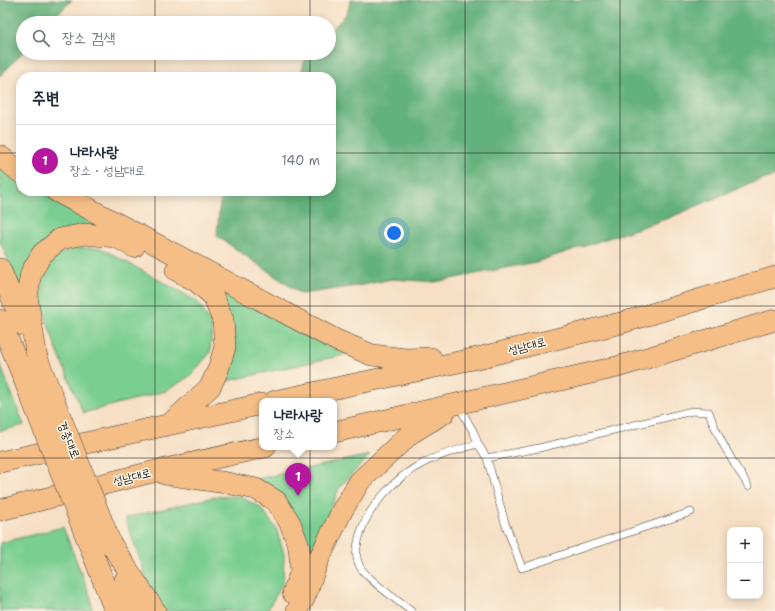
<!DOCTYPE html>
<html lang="ko">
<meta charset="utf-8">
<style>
body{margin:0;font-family:"Shantell Sans","Poor Story",sans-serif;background:#f6f6f7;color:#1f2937}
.controls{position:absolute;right:12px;bottom:12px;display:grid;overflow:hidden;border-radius:8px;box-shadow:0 2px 10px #0003}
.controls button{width:36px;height:36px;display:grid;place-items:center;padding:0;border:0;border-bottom:1px solid #e0e1e3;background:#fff;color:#1f2937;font:20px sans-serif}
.you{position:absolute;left:394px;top:233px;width:14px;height:14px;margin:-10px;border:3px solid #fff;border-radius:50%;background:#1a73e8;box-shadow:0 0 0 6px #1a73e833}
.badge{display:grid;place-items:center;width:26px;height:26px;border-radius:50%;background:#b5179e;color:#fff;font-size:13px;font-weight:700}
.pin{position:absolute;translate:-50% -33px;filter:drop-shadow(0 1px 2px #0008)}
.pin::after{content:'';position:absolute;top:21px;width:14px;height:12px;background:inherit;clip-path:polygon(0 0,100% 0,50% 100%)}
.popup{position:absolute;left:259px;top:398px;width:78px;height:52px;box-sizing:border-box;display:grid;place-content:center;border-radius:8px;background:#fff;filter:drop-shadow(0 1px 3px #0005);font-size:13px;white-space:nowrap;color:#747a83}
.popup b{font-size:15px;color:#1f2937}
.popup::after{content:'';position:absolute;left:50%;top:100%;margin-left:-8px;border:8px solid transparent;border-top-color:#fff}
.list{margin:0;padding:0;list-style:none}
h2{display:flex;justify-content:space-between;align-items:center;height:52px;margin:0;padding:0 16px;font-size:17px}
h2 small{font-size:13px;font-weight:400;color:#747a83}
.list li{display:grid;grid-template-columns:26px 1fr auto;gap:12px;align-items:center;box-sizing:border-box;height:72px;padding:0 16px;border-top:1px solid #e0e1e3}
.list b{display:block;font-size:15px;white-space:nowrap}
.list p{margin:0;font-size:13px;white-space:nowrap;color:#747a83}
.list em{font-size:13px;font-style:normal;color:#747a83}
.icon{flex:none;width:22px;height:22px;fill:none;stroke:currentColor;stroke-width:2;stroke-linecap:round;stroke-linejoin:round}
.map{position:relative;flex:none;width:775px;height:611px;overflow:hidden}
.search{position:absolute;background:#fff;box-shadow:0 2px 10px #0003;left:16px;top:16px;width:320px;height:44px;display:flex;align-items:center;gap:10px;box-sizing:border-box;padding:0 14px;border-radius:22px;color:#747a83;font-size:15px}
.panel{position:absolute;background:#fff;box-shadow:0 2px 10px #0003;left:16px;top:72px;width:320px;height:124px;border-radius:16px}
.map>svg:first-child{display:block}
</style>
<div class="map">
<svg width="775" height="611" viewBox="0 0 775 611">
<rect width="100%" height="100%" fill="#fcf5e5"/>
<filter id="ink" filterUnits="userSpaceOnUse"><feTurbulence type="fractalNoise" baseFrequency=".025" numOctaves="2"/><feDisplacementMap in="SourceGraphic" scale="8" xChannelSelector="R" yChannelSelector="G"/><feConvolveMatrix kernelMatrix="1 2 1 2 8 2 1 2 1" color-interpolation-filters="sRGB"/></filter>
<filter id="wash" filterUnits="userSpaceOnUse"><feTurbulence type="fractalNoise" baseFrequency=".012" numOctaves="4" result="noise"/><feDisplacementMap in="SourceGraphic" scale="16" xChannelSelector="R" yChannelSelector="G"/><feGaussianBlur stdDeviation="0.9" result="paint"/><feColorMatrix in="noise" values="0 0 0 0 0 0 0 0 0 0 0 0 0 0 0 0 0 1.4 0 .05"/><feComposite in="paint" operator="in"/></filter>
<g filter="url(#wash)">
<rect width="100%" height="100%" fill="#f6dfc4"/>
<path fill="#7ace91" stroke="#4b7556" d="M 0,166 L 21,181 L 21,191 L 39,191 L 102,224 L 64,232 L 20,286 L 0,241 Z
M 73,248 L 101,248 L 197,301 L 212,326 L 210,353 L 190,376 L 166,391 L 83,413 L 56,348 L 41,303 L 43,275 L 55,256 Z
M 209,282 L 240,298 L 300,334 L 348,354 L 223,382 L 234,360 L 234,336 Z
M 0,364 L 24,425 L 0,431 Z
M 370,455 L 339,488 L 309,565 L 257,479 Z
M 239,496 L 260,507 L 276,528 L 284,554 L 283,582 L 268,609 L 265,611 L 165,611 L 154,599 L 125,518 L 214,497 Z
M 63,527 L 91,598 L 92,611 L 0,611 L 0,543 Z"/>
<path fill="#63b17b" stroke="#40664c" d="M 0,0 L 72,0 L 49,23 L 23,23 L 23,52 L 0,76 Z
M 350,0 L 775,0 L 775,176 L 744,186 L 669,218 L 536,262 L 435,282 L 392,279 L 364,285 L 301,294 L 217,236 L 219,210 L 223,191 L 331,191 L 331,77 L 300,77 L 307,53 L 329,53 L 329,31 C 339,23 350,14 350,0 Z"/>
</g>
<g filter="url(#ink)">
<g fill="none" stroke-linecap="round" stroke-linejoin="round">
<defs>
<path id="lane" d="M 459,406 L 474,433 L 478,444 L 487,458 L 505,523 L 522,568 L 691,512
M 487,458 L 539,448 L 692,411 L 709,412 C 714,428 722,443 731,458 C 736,468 743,476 748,486
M 411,611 C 397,600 368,580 360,567 C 354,555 357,546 360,534 C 365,518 372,508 383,495 C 410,463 439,455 478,444"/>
<path id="primary" d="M 0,156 L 21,173
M 56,191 L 336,340 L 372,355 L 405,359 L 431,358
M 0,269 L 23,325
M 0,320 L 16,359
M 37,358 L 27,297 L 31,273 L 42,254 L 60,239 L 85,234 L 116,237 L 134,247
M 275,401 L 482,357 L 621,323 L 775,277
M 171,423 L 210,387 L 218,370 L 225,347 L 223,320 L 213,296 L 196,281 L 176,270
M 334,432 L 617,367 L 775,320
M 0,462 L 262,404
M 165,474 L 227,483 L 256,489 L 276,501 L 290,523 L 299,547 L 301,571 L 293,593
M 0,510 L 152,472 L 265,447
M 111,544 L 155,611
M 93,554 L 115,611
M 125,580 L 136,611
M 297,611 L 304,599 L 317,563 L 343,509 L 360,481 L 411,433 L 444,413"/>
</defs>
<use href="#lane" stroke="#3d3935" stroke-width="8"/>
<use href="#primary" stroke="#3d3935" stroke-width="22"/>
<use href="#lane" stroke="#fff" stroke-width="7"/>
<use href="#primary" stroke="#f6be87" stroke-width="21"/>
<defs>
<path id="primary-bridge" d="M 37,358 L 111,544
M 16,359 L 93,554"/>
</defs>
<use href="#primary-bridge" stroke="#3d3935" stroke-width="22" stroke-linecap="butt"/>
<use href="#primary-bridge" stroke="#f6be87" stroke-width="21"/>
</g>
</g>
<path fill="none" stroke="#1c1c1c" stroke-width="1" stroke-opacity="0.55" d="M 155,0 L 155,23M 310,0 L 310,23M 465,0 L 465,611M 620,0 L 620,611M 155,53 L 155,77M 310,53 L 310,77M 0,153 L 21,153M 331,153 L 775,153M 155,191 L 155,611M 310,191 L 310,611M 0,306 L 775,306M 0,458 L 775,458"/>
<g text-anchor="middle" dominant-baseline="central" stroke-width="3" stroke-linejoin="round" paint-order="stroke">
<g font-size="12" fill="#1c1c1c" stroke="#fcf5e5">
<text transform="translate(527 346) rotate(-14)">성남대로</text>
<text transform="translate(69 440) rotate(68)">경충대로</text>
<text transform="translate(132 477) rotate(-14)">성남대로</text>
</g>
</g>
</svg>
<div class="controls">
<button>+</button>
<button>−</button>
</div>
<div class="you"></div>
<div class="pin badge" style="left:298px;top:496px">1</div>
<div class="popup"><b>나라사랑</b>장소</div>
<div class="search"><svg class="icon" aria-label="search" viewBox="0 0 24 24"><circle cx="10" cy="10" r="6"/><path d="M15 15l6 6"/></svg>장소 검색</div>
<section class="panel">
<h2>주변<small></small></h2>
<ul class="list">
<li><span class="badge">1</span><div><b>나라사랑</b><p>장소 · 성남대로</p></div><em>140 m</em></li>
</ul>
</section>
</div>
